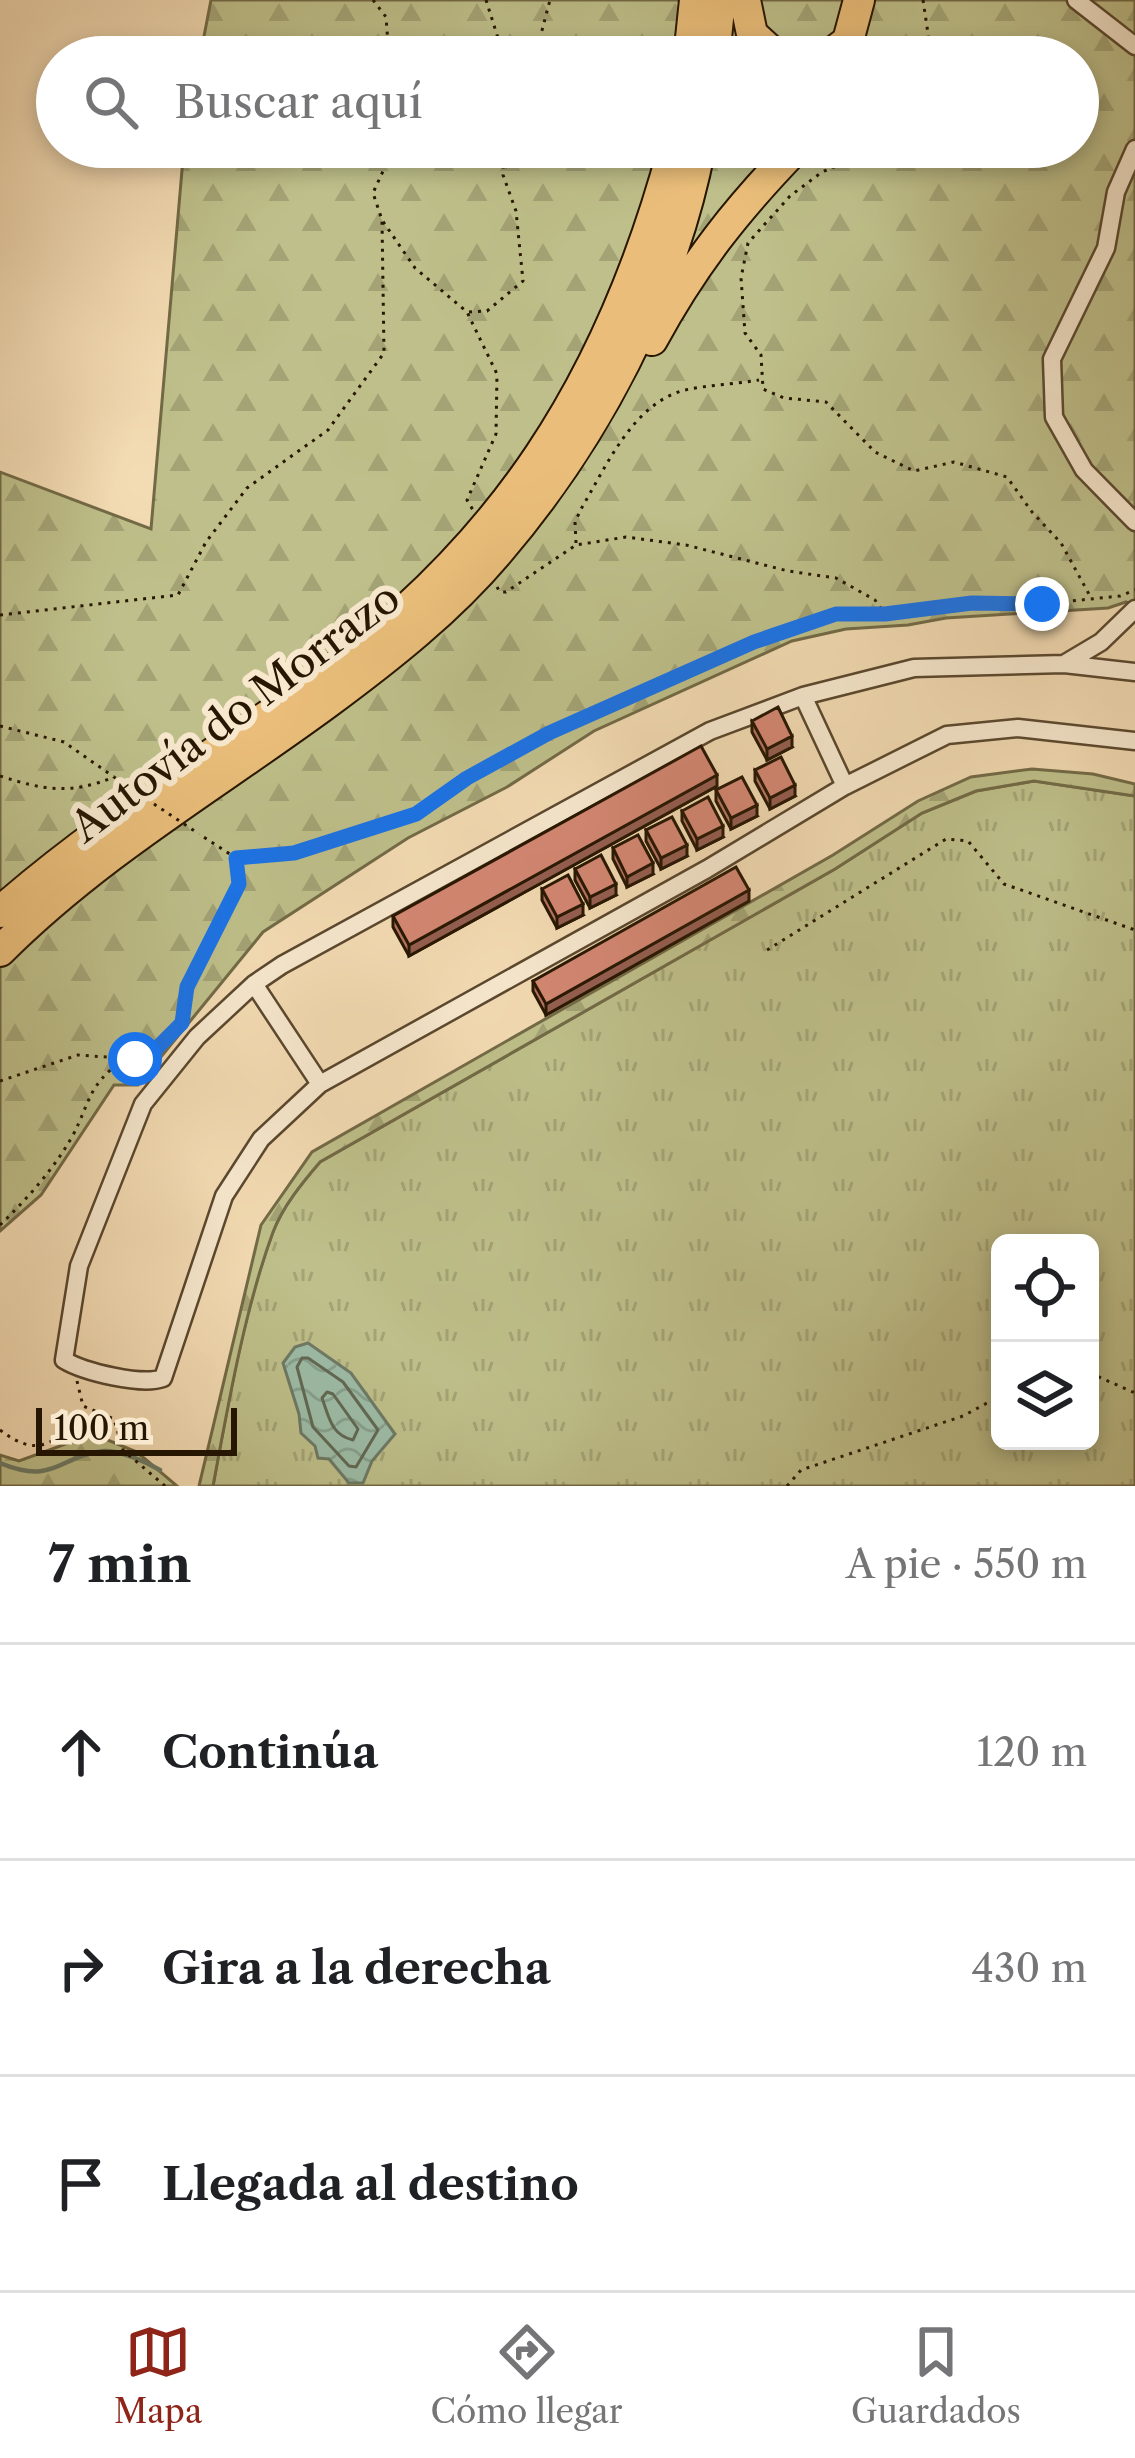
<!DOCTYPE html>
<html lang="es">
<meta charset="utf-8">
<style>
body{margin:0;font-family:"Libre Caslon Text",serif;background:#f6f6f6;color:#202124}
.controls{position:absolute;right:36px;bottom:36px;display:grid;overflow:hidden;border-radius:18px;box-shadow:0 6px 18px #0003}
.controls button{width:108px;height:108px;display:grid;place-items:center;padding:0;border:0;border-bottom:3px solid #e0e0e0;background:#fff;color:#202124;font:60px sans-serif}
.scale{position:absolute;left:36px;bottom:30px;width:201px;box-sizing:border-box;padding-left:12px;border:6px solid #271601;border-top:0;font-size:33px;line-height:42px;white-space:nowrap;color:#271601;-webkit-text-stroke:9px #f7e8ce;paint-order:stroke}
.stop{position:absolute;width:36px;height:36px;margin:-27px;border:9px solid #1a73e8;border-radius:50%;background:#fff}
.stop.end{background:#1a73e8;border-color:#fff;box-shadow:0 3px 12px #0008}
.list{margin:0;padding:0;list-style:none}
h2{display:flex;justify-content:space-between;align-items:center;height:156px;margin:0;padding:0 48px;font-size:51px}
h2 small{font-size:39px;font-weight:400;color:#757577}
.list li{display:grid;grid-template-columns:78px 1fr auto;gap:36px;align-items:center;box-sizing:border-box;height:216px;padding:0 48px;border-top:3px solid #e0e0e0}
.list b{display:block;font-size:45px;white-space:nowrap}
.list em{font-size:39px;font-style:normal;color:#757577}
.icon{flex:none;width:66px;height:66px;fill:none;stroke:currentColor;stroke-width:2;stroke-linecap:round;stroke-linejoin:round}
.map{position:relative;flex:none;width:1135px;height:1486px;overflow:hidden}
.search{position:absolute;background:#fff;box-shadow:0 6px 18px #0003;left:36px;right:36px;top:36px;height:132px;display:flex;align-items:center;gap:30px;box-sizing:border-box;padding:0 42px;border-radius:66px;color:#757577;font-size:45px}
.sheet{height:804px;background:#fff}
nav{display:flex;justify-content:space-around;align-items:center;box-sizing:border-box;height:168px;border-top:3px solid #e0e0e0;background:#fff;font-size:33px;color:#757577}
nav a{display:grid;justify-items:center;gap:6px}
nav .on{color:#8f2418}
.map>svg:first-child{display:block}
</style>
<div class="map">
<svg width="1135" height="1486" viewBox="0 0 1135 1486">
<defs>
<pattern id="grass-tufts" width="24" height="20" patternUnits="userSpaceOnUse" patternTransform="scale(3)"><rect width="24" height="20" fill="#bebf8a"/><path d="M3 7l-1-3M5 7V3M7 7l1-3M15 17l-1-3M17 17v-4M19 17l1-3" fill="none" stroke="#a3a375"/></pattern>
<pattern id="forest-firs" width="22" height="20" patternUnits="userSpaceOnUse" patternTransform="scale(3)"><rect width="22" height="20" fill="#bebf8a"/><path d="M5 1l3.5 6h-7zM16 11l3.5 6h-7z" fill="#a3a375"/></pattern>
<pattern id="water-waves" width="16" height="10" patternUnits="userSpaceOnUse" patternTransform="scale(3)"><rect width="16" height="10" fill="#9dbca7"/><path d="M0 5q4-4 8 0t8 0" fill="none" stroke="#87a18e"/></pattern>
</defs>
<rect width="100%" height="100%" fill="#f3dbb3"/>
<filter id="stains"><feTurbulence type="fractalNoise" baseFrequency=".00167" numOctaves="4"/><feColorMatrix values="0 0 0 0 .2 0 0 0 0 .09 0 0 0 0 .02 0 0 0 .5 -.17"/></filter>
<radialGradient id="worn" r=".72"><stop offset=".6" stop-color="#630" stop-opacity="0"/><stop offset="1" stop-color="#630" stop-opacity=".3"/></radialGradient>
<path fill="url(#grass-tufts)" stroke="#726a46" stroke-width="3" fill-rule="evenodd" d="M 1034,781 L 1135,796 L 1135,1486 L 213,1486 C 228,1404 244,1310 273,1232 C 283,1206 302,1183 320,1162 L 835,869 L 922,813 L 976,791 ZM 1000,1243 L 1090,1243 L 1090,1441 L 1000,1441 Z"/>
<path fill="url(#forest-firs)" stroke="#726a46" stroke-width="3" d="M 211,0 L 1135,0 L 1135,607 L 1126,602 L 1108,608 L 946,618 L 908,625 L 846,629 L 792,641 L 594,731 L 507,787 L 408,838 L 263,932 L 138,1085 L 114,1085 L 41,1195 L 0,1231 L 0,472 L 151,529 L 184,147 L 1078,147 L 1078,57 L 200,57 Z
M 1032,769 L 1093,774 L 1135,784 L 1135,796 L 1034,781 L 976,791 L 922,813 L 835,869 L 320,1162 C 302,1183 283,1206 273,1232 C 245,1308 228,1405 213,1486 L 199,1486 L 261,1225 L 312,1152 L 833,855 L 918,801 L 971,777 Z
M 93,1434 L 137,1452 L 177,1486 L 0,1486 L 0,1455 L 19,1461 Z"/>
<path fill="url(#water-waves)" stroke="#6e7a65" stroke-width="3" d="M 308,1343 L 351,1373 L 395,1434 L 372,1461 L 363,1483 L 349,1483 L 329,1459 L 318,1458 L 315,1446 L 301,1433 L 299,1414 L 283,1363 L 295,1347 Z"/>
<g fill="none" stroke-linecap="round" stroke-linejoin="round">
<path stroke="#626954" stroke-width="3" d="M 302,1358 L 308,1358 L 343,1382 L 378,1430 L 356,1467 L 349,1466 L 313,1427 L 297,1367 Z
M 327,1392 L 333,1394 L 358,1429 L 353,1440 C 331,1435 329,1417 322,1398 Z"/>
<path stroke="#6e7a65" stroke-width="4.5" d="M 0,1463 C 56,1486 59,1455 104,1451 C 120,1450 146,1462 160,1470"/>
<defs>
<path id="street" d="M 1076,0 L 1135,46
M 1135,149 L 1116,192 L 1106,248 L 1052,359 L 1054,417 L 1084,470 L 1135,522
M 1064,664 L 1135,672
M 803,696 L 914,668 L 1064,664 L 1101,642 L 1135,609
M 845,786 L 803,696 L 710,731 L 282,965 L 254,984 L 197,1037 L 143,1104 L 79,1266 L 64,1360 C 84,1372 142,1386 163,1378 L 224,1196 L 261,1139 L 320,1084 L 707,869 L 845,786 L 947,735 L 1018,728 L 1135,741
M 254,984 L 320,1084"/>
<path id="highway" d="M 745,0 L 752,34 L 777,57
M 689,57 L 695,0
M 714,57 L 720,0
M 827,57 L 848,41 L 859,0
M 652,340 C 694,263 736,210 797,147
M 0,912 C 94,829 200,764 302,692 C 503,552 611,381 674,147
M 0,951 C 98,853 217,784 327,703 C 388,658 449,610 498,552 C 595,439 672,293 700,147"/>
</defs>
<use href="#street" stroke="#5a472e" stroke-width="21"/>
<use href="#highway" stroke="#271601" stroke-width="34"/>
<path stroke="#271601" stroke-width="3" stroke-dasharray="3 6" stroke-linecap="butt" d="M 373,0 L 386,17 L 389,57
M 486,0 L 504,57
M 923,0 L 930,47 L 935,57
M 535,57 L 550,0
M 394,147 L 373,193 L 382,220 L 415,268 L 467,312 L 497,374 L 496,434 L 467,500 L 473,510
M 921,147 L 901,157 L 853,159 L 822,172 L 790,196 L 748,243 L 741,278 L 745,333 L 761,355 L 763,389 L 784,398 L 826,402 L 875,452 L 914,471 L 954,462 L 1007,477 L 1032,512 L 1061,543 L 1090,596
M 505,168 L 511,147
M 469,312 L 487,311 L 523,281 L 516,211 L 503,175 L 504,147
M 576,543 L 575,522 L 581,509 C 606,467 633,403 685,390 C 708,385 735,384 759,380
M 497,587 L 500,592 L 506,592 L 576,545 L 626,537 L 686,545 L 788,571 L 836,578 L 875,600 L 884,613
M 0,615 L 178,595 L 206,542 L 247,488 L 328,430 L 384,353 L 382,220
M 0,726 L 64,742 L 124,784
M 0,776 C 44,790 70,795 114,777
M 236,858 L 294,853 L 415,815 L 467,779 L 549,733 L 754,642 L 836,614 L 885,614 L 972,603 L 1042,604 L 1120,596 L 1135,590
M 767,950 L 946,839 L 968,841 L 1004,884 L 1135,930
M 0,1081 L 78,1055 L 135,1059 L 150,1055 L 182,1023 L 186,987 L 240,884 L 236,858 L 199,834
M 0,1225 C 27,1199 53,1170 72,1137 C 91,1101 87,1086 123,1060
M 1090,1373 L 1135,1393
M 77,1381 L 83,1406 L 114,1419 L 123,1450 L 165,1486
M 0,1430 C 46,1465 54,1432 95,1417 L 89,1411
M 787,1486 L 801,1470 L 963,1416 L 1000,1396"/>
<use href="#street" stroke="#f7e8ce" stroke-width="16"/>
<use href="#highway" stroke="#eabe7a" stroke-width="30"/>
<path stroke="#271601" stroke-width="3" stroke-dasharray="3 6" stroke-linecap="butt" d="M 124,784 L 199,834"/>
</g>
<path fill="#b67463" stroke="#271601" stroke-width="3" d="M 752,721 L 792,747 L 767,760 L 752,732 Z
M 755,770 L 795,796 L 770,809 L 755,781 Z
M 717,786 L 409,956 L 393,927 L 393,916 Z
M 716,790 L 757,816 L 731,829 L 716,801 Z
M 682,811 L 723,837 L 697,850 L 682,821 Z
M 646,830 L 687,856 L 661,869 L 646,841 Z
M 613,848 L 653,874 L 627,887 L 613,859 Z
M 575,869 L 616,895 L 590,908 L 575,880 Z
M 542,889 L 583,915 L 557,928 L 542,900 Z
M 749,901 L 546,1015 L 533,991 L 533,981 Z"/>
<path fill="#945e50" stroke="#271601" stroke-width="3" d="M 792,736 L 792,747 L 767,760 L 767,749 Z
M 717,775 L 717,786 L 409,956 L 409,945 Z
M 795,785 L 795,796 L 770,809 L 770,798 Z
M 757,805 L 757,816 L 731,829 L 731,818 Z
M 723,826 L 723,837 L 697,850 L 697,839 Z
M 687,845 L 687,856 L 661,869 L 661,858 Z
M 653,863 L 653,874 L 627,887 L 627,877 Z
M 616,884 L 616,895 L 590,908 L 590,897 Z
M 749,890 L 749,901 L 546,1015 L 546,1004 Z
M 583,904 L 583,915 L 557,928 L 557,917 Z"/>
<path fill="#d48773" stroke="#271601" stroke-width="3" d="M 778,707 L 792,736 L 767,749 L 752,721 Z
M 701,746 L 717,775 L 409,945 L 393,916 Z
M 781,757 L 795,785 L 770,798 L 755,770 Z
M 742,777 L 757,805 L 731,818 L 716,790 Z
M 708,797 L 723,826 L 697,839 L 682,811 Z
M 672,817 L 687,845 L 661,858 L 646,830 Z
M 638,835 L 653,863 L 627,877 L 613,848 Z
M 601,855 L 616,884 L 590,897 L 575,869 Z
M 736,867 L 749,890 L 546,1004 L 533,981 Z
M 568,875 L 583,904 L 557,917 L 542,889 Z"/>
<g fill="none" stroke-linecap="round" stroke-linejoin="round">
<path stroke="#1a73e8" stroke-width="15" d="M 135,1059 L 150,1055 L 182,1023 L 187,987 L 239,884 L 236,858 L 294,853 L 416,814 L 467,778 L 549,733 L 754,642 L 836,614 L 885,614 L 972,603 L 1042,604"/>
</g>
<g text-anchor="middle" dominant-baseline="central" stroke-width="12" stroke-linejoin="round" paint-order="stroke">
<g font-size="42" fill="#271601" stroke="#f7e8ce">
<text transform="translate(235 712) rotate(-37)">Autovía do Morrazo</text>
</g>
</g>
<rect width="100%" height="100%" filter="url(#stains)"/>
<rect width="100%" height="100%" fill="url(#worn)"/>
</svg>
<div class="controls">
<button><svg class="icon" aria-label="locate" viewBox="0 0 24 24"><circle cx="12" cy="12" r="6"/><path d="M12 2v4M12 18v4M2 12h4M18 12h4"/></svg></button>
<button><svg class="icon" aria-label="layers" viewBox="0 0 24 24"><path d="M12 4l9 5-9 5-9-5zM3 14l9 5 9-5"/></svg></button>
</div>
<div class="scale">100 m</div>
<div class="stop" style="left:135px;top:1059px"></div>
<div class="stop end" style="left:1042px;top:604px"></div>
<div class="search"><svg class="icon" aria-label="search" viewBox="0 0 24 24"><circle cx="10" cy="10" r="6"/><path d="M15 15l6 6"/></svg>Buscar aquí</div>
</div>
<section class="sheet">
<h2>7 min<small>A pie · 550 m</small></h2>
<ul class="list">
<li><svg class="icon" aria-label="ahead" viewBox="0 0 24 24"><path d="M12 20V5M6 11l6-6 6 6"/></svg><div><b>Continúa</b></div><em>120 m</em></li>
<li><svg class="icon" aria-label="right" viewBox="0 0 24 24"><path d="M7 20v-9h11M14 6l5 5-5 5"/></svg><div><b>Gira a la derecha</b></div><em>430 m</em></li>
<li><svg class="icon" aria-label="arrive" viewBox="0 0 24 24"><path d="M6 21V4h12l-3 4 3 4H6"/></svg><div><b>Llegada al destino</b></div></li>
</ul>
</section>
<nav>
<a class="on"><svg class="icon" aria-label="map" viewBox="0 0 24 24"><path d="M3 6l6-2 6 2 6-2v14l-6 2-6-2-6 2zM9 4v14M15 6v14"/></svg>Mapa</a>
<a><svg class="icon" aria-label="directions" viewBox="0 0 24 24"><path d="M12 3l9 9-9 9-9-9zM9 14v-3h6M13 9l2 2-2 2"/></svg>Cómo llegar</a>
<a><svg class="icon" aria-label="saved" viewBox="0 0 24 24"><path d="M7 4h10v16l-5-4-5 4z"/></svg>Guardados</a>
</nav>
